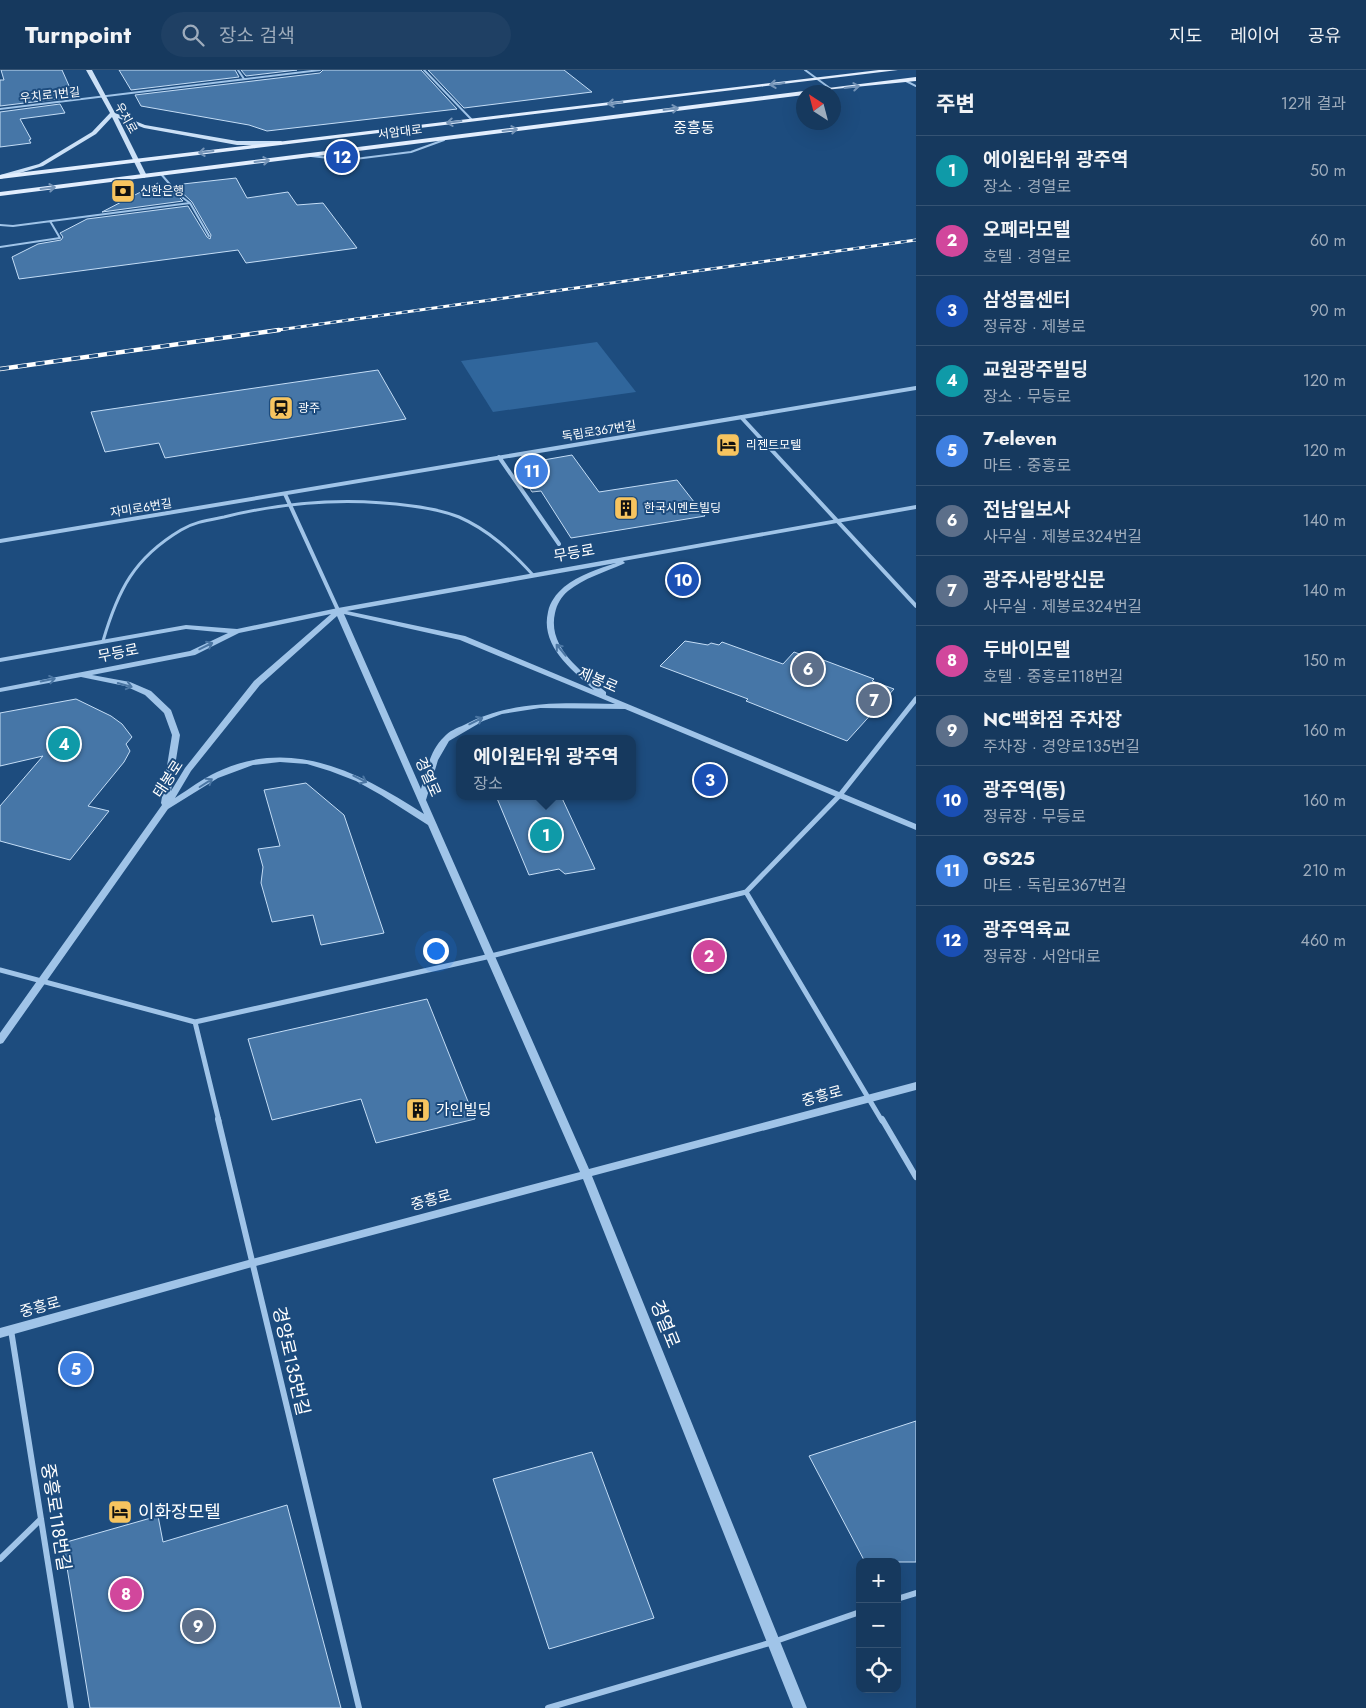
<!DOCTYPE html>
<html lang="ko">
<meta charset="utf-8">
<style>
body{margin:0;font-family:Jost,"Noto Sans KR",sans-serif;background:#1f4064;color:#f1f3f6}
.controls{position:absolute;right:15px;bottom:15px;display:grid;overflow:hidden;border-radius:10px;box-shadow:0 5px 20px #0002}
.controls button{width:45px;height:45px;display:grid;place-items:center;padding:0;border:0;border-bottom:1px solid #355373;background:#16395e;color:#f1f3f6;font:25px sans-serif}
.compass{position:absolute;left:796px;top:15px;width:45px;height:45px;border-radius:50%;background:#16395e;box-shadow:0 5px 20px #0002;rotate:324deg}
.you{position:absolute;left:435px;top:880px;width:18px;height:18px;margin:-12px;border:4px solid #fff;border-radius:50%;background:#1a73e8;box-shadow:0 0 0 8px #1a73e833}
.badge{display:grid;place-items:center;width:32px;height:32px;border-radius:50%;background:#f7c45f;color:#fff;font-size:16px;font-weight:700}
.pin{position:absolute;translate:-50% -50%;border:2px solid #fff;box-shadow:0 1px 5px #0006}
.popup{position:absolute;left:456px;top:665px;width:180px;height:65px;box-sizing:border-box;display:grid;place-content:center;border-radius:10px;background:#16395e;filter:drop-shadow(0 1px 4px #0005);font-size:16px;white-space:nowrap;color:#9eacbc}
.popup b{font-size:19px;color:#f1f3f6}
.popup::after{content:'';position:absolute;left:50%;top:100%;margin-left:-10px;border:10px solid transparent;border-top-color:#16395e}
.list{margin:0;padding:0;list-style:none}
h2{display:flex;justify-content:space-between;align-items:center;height:65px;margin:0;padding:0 20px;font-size:21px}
h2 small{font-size:16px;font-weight:400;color:#9eacbc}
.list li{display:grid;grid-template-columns:32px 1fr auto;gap:15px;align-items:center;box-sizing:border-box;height:70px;padding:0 20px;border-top:1px solid #355373}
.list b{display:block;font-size:19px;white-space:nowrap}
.list p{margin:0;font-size:16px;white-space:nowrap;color:#9eacbc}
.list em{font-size:16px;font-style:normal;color:#9eacbc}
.icon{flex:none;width:28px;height:28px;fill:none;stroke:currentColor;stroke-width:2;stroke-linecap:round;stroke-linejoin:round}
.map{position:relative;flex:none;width:916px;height:1638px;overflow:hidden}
header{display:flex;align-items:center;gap:30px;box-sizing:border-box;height:70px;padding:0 25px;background:#16395e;border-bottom:1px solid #355373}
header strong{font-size:24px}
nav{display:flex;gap:28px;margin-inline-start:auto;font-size:18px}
.search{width:350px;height:45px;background:#1f4064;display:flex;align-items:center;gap:12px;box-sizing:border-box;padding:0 18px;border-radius:28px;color:#9eacbc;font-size:19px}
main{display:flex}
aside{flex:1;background:#16395e}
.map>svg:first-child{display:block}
</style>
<header>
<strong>Turnpoint</strong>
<div class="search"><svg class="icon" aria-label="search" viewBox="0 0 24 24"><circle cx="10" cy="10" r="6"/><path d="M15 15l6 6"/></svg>장소 검색</div>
<nav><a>지도</a><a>레이어</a><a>공유</a></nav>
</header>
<main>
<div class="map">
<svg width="916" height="1638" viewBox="0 0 916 1638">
<rect width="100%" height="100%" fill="#1d4c7e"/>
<path fill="#30669c" d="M 597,272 L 636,322 L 493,342 L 461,291 Z"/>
<path fill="#4676a7" stroke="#c4ddf6" d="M 1,0 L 62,0 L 74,27 L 0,36 L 0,10 L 4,10 Z
M 119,0 L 235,0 L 239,7 L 131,20 Z
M 241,0 L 297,0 L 246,6 Z
M 323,0 L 421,0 L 457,39 L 267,61 L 249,55 L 141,36 L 135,25 L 320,3 Z
M 428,0 L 564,0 L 592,22 L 464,38 Z
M 60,34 L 65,43 L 20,49 L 31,69 L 29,70 L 31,73 L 0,77 L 0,42 Z
M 236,108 L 247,128 L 288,122 L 297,135 L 323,133 L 357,178 L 246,193 L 238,180 L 19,209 L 12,187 L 38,174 L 61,170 L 63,167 L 60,163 L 87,149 L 188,136 L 207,167 L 210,169 L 211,165 L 192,132 L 174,115 Z
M 158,113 L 160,117 L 168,116 L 183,131 L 102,142 Z
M 378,300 L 406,349 L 165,388 L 159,373 L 105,382 L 91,342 Z
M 572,385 L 599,422 L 677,410 L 705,446 L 571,468 L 541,421 L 532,422 L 515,395 Z
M 685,571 L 708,575 L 711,573 L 719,575 L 722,572 L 783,594 L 794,582 L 808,587 L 810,585 L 874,609 L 872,611 L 894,619 L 847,671 L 746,631 L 748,629 L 660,596 Z
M 76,629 L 111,646 L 122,654 L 132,667 L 126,674 L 130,681 L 124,692 L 88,736 L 109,741 L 70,790 L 0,771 L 0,736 L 43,686 L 0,696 L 0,643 Z
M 306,713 L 344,745 L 384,863 L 321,875 L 313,845 L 272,852 L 261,813 L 263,797 L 258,779 L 280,776 L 264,720 Z
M 496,726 L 561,726 L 595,799 L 565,804 L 559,799 L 529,805 Z
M 427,929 L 475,1049 L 376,1073 L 361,1029 L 272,1050 L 248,969 Z
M 916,1351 L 916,1492 L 865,1492 L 809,1386 Z
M 592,1382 L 654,1548 L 549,1579 L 493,1409 Z
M 287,1435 L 341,1638 L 90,1638 L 63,1473 L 158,1446 L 163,1472 Z"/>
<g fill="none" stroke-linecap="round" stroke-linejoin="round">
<path stroke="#a0c4e8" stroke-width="2" d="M 238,0 L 244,9
M 424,0 L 472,50
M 805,0 L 831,19
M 904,10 L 916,16
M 0,39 L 320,0
M 311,86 L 347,90 L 411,82 L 444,70
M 190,133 L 209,166
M 0,155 L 13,156 L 190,133 L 179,125 L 161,104
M 0,177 L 60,168 L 50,151"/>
<path stroke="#a0c4e8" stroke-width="3" d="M 103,571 C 118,520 134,488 181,460 C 194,452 209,450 224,447 C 285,432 349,427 412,436 C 428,438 444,441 459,447 C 489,460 512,482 533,505"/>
<path stroke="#a0c4e8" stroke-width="4" d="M 741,347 L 916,536
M 499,387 L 559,474
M 285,424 L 338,540
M 0,471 L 916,318"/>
<path stroke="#a0c4e8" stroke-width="5" d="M 746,822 L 882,1051
M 746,822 L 840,725 L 916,629
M 0,900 L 195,952 L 491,886 L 746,822
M 195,952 L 219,1051"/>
<path stroke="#a0c4e8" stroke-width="6" d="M 218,1049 L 359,1638
M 882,1049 L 916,1107
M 11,1260 L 71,1638
M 0,1489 L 41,1449
M 897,1529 L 916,1523
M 548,1638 L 773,1572 L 860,1542"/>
<path fill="#a0c4e8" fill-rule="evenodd" d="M 916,435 L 916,439 L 623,491 L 625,493 L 623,494 C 605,502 584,508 568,521 C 561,527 557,534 555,543 C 547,578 583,602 606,622 L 606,625 L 916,754 L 916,760 L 625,639 L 540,638 L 502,644 L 483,651 L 449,671 L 438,690 L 426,730 L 589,1099 L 916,1012 L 916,1020 L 592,1106 L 807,1638 L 793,1638 L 583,1109 L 252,1197 L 0,1268 L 0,1258 L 252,1189 L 580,1102 L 428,755 L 381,725 L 356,711 L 330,701 L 307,694 L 280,692 L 253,695 L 218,708 L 168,739 L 3,973 L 0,974 L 0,963 L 162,735 L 161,733 L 172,665 L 164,643 L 145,625 L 125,616 L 81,607 L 0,622 L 0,618 L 190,581 L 228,563 L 186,559 L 0,592 L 0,588 L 186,555 L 237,559 L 338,538 ZM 616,493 C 598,499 579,505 564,517 C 556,524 550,532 548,542 C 540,576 572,600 594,620 L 465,566 L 347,541 ZM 331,544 L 254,611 L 185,698 L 171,721 L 180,665 L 171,640 L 151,621 L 130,612 L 92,605 L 195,585 L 239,563 ZM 344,544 L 460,570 L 615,634 C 563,633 511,630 464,655 C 457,658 449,661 444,667 C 430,680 426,702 421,719 ZM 337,546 L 424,744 C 360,703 293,666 217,702 C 202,709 189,719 175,728 L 191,701 L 260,615 Z"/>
<path fill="#cbe0f6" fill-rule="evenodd" d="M 86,0 L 92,0 L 115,43 L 145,55 L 237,71 L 281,71 L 284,73 L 281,75 L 237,75 L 144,58 L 118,48 L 147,106 L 144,108 L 141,106 L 112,47 L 96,64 L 43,96 L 0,109 L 0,105 L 39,94 L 92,62 L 110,43 Z"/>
<path fill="#e2eefe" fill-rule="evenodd" d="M 879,0 L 898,0 L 0,109 L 0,105 Z
M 916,7 L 916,11 L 804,22 L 804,25 L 0,126 L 0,122 Z"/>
<defs>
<path id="rail-far1" d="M 271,261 L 916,170"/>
<path id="rail" d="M 0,299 L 279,260"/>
</defs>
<use href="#rail-far1" stroke="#fff" stroke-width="3"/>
<use href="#rail" stroke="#fff" stroke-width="4.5"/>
<use href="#rail-far1" stroke="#1d4c7e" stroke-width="2" stroke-dasharray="6" stroke-linecap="butt"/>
<use href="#rail" stroke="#1d4c7e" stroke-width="3" stroke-dasharray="9" stroke-linecap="butt"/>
</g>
<defs><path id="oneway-shaft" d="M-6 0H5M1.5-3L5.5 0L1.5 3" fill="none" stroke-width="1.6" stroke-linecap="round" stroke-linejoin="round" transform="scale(1.25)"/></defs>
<g stroke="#7695b8">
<use href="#oneway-shaft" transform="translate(777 14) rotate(173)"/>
<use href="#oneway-shaft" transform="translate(852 17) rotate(-7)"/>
<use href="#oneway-shaft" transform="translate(615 33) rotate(173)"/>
<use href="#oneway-shaft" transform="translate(671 39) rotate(-7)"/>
<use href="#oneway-shaft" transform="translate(454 52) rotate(173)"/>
<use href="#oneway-shaft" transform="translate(510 60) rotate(-7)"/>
<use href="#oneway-shaft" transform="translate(206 82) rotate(173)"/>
<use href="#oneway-shaft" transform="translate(262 91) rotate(-7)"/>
<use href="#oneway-shaft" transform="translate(48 118) rotate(-7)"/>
</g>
<g stroke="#4b76a3">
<use href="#oneway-shaft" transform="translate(206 576) rotate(-26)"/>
<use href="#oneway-shaft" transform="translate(561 580) rotate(-130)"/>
<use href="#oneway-shaft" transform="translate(48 610) rotate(-11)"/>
<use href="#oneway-shaft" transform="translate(125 615) rotate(16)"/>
<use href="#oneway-shaft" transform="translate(476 651) rotate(-26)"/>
<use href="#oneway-shaft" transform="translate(360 709) rotate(27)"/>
<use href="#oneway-shaft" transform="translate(206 713) rotate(-32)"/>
</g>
<defs>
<symbol id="bank-square" viewBox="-11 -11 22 22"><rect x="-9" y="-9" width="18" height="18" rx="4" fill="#f7c45f" stroke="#1d4c7e"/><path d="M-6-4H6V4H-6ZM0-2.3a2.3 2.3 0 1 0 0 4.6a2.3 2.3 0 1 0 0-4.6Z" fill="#111"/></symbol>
<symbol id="station-square" viewBox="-11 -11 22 22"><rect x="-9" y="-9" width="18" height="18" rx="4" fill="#f7c45f" stroke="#1d4c7e"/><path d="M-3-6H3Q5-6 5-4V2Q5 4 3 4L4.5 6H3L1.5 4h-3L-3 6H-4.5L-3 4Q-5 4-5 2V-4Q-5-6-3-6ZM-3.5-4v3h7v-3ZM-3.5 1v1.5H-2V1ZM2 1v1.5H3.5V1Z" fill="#111"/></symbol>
<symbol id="hotel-square" viewBox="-11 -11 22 22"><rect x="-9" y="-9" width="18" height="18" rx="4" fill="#f7c45f" stroke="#1d4c7e"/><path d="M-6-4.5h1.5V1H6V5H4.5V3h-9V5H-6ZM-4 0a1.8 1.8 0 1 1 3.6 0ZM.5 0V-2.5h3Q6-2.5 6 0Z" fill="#111"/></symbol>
<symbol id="building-square" viewBox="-11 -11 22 22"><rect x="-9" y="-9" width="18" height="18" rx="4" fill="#f7c45f" stroke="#1d4c7e"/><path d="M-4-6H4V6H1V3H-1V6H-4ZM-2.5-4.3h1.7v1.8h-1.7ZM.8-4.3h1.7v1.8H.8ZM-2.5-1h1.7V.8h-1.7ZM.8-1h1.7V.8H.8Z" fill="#111"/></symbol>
</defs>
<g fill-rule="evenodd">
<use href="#bank-square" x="109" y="107" width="28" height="28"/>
<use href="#station-square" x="267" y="324" width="28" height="28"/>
<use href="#hotel-square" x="714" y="361" width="28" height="28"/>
<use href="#building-square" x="612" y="424" width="28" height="28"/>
<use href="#building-square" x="404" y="1026" width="28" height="28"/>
<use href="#hotel-square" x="106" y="1428" width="28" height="28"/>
</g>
<g text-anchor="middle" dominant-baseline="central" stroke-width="4" stroke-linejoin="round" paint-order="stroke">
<g font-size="12" fill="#fff" stroke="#1d4c7e">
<text transform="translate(50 25) rotate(-6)">우치로1번길</text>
<text transform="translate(126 48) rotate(61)">우치로</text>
<text transform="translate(400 62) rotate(-7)">서암대로</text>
<text transform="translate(599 361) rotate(-9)">독립로367번길</text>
<text transform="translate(141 438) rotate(-9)">자미로6번길</text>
</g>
<g font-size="12" fill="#fff" stroke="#1d4c7e" text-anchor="start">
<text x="140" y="121">신한은행</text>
<text x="298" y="338">광주</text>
<text x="746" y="375">리젠트모텔</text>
<text x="644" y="438">한국시멘트빌딩</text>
</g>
<g font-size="15" fill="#fff" stroke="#1d4c7e">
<text x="694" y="58">중흥동</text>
</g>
<g font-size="15" fill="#fff" stroke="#1d4c7e">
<text transform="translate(574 483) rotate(-10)">무등로</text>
<text transform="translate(118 583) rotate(-11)">무등로</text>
<text transform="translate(598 610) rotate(23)">제봉로</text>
<text transform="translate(428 707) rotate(66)">경열로</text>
<text transform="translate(168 709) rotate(-57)">태봉로</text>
<text transform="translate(822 1026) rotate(-15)">중흥로</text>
<text transform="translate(431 1130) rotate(-15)">중흥로</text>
<text transform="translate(40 1237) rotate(-15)">중흥로</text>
</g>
<g font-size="15" fill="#fff" stroke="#1d4c7e" text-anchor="start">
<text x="436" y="1040">가인빌딩</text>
</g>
<g font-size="18" fill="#fff" stroke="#1d4c7e">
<text transform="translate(665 1254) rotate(68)">경열로</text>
<text transform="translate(291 1291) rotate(77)">경양로135번길</text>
<text transform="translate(56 1447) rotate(81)">중흥로118번길</text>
</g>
<g font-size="18" fill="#fff" stroke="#1d4c7e" text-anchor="start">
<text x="138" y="1442">이화장모텔</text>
</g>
</g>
</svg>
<div class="controls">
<button>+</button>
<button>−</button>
<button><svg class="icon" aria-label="locate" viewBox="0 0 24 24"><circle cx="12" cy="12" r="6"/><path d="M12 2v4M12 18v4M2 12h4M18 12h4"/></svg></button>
</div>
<svg class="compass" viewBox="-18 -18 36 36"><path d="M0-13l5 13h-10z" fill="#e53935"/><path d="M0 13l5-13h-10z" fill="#9eacbc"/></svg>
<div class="you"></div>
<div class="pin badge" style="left:546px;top:765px;background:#0f9aa8">1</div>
<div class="popup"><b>에이원타워 광주역</b>장소</div>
<div class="pin badge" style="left:709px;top:886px;background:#d1479c">2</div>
<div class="pin badge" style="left:710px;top:710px;background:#1a4fb4">3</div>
<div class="pin badge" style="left:64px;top:674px;background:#0f9aa8">4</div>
<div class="pin badge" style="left:76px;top:1299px;background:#3f7fe0">5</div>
<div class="pin badge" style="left:808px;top:599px;background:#5c6f8a">6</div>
<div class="pin badge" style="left:874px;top:630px;background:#5c6f8a">7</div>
<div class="pin badge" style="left:126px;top:1524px;background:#d1479c">8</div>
<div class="pin badge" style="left:198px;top:1556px;background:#5c6f8a">9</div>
<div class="pin badge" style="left:683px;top:510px;background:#1a4fb4">10</div>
<div class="pin badge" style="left:532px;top:401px;background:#3f7fe0">11</div>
<div class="pin badge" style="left:342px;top:87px;background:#1a4fb4">12</div>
</div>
<aside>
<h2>주변<small>12개 결과</small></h2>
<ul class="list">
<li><span class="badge" style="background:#0f9aa8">1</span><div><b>에이원타워 광주역</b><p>장소 · 경열로</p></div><em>50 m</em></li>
<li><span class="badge" style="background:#d1479c">2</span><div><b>오페라모텔</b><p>호텔 · 경열로</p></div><em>60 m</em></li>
<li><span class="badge" style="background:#1a4fb4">3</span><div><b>삼성콜센터</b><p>정류장 · 제봉로</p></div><em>90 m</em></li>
<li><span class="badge" style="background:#0f9aa8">4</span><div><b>교원광주빌딩</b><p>장소 · 무등로</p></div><em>120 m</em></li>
<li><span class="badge" style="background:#3f7fe0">5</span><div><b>7-eleven</b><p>마트 · 중흥로</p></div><em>120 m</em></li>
<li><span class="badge" style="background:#5c6f8a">6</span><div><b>전남일보사</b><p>사무실 · 제봉로324번길</p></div><em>140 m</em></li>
<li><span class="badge" style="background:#5c6f8a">7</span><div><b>광주사랑방신문</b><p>사무실 · 제봉로324번길</p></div><em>140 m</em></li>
<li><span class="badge" style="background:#d1479c">8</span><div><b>두바이모텔</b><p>호텔 · 중흥로118번길</p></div><em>150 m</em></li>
<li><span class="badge" style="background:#5c6f8a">9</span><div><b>NC백화점 주차장</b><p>주차장 · 경양로135번길</p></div><em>160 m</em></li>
<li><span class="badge" style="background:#1a4fb4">10</span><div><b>광주역(동)</b><p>정류장 · 무등로</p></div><em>160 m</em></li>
<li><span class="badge" style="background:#3f7fe0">11</span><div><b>GS25</b><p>마트 · 독립로367번길</p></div><em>210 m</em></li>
<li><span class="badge" style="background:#1a4fb4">12</span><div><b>광주역육교</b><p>정류장 · 서암대로</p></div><em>460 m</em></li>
</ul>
</aside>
</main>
